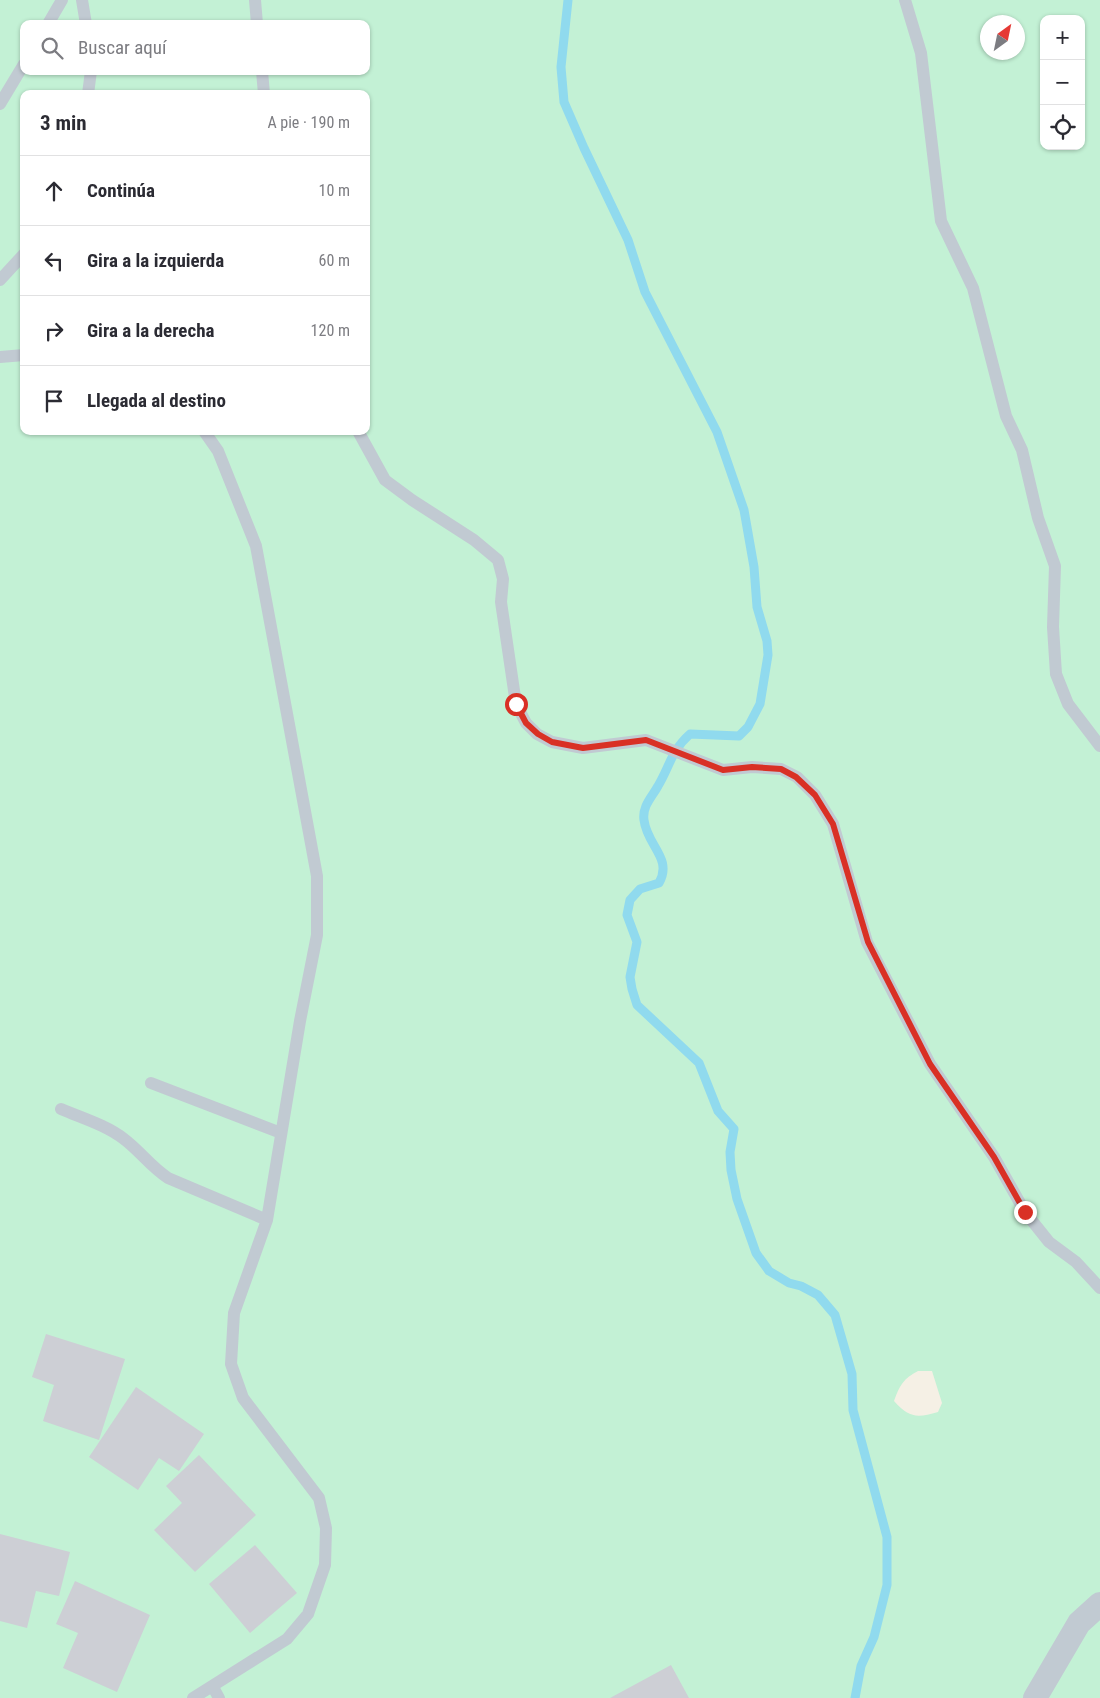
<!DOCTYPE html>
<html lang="es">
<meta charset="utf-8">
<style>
body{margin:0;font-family:"Roboto Condensed",sans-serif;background:#f2f2f3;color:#2b2b33}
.controls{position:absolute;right:15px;top:15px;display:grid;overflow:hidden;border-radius:10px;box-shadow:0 1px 4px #0004}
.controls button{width:45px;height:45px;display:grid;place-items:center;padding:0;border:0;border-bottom:1px solid #e1e1e2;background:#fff;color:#2b2b33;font:25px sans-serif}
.compass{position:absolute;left:980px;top:15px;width:45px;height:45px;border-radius:50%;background:#fff;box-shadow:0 1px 4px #0004;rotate:33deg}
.stop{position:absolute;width:15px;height:15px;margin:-11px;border:4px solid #d93025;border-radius:50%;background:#fff}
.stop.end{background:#d93025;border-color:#fff;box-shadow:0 1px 5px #0008}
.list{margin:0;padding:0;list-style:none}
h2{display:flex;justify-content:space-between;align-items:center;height:65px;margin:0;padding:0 20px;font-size:21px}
h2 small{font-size:16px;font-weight:400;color:#7c7c81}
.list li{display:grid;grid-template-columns:32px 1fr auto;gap:15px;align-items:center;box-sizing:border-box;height:70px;padding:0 20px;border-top:1px solid #e1e1e2}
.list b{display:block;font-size:19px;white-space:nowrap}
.list em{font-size:16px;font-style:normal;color:#7c7c81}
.icon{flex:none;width:28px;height:28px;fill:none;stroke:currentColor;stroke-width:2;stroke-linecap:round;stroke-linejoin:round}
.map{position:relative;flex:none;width:1100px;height:1698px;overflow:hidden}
.search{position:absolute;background:#fff;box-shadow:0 1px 4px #0004;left:20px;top:20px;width:350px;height:55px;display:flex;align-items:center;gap:12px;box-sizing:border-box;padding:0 18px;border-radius:10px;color:#7c7c81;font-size:19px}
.panel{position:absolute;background:#fff;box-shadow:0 1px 4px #0004;left:20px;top:90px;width:350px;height:345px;border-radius:10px}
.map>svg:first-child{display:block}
</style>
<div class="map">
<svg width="1100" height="1698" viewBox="0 0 1100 1698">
<rect width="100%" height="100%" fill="#f5f3f3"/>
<path fill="#c3f1d5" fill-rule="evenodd" d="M 0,0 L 1100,0 L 1100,1698 L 0,1698 ZM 1044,19 L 1081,19 L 1081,146 L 1044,146 ZM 988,22 L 1018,22 L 1018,52 L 988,52 ZM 24,24 L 366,24 L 366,71 L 24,71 ZM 24,94 L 366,94 L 366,431 L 24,431 Z"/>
<path fill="#f5f0e5" d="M 918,1371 L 932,1371 L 942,1403 L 938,1412 C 917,1418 909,1418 894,1401 C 899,1386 904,1378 918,1371 Z"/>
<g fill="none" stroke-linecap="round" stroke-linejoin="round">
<path stroke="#90daee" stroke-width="9" d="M 568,0 L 561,67 L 564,102 L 584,148 L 628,240 L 645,292 L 717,432 L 744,510 L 754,567 L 757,607 L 767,641 L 768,655 L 760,704 L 748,727 L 739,736 L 690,734 C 671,751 670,766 658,786 C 652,797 642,806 644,820 C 647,846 673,858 659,883 L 640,889 L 630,900 L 627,915 L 637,942 L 630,977 L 632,989 L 637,1005 L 699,1063 L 718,1111 L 734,1129 L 730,1152 L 731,1170 L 737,1199 L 756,1253 L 769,1271 L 789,1283 L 801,1286 L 818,1295 L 835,1315 L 852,1374 L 853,1410 L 887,1537 L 887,1585 L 874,1637 L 861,1666 L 855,1698"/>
</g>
<path fill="#cdcfd5" d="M 46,1334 L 125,1359 L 99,1440 L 43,1421 L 54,1385 L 32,1377 Z
M 136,1387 L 204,1434 L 179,1471 L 159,1458 L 138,1490 L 89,1457 Z
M 199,1455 L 256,1515 L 195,1572 L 154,1530 L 182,1503 L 166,1486 Z
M 0,1534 L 70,1552 L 59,1596 L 36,1591 L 27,1628 L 0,1621 Z
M 255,1545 L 297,1593 L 250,1633 L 209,1584 Z
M 75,1581 L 150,1615 L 117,1692 L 63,1668 L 78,1633 L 56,1624 Z
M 671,1665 L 689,1698 L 610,1698 Z"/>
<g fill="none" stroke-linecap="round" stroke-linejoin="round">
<path stroke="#c1cad2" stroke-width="12" d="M 82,0 L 86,24
M 255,0 L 257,24
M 905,0 L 921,53 L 941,221 L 973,288 L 1006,416 L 1022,450 L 1038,518 L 1055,566 L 1053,627 L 1056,674 L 1068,704 L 1100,746
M 48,24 L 62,0
M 262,71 L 264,94
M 88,94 L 91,71
M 0,104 L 24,64
M 0,280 L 24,254
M 0,357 L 24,355
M 358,431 L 385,480 L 412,500 L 474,540 L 498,560 L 503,579 L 501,602 L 516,704 L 526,723 L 537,734 L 552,742 L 583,748 L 646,740 L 723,770 L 752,767 L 781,769 L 797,777 L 815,795 L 833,824 L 867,942 L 930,1064 L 994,1157 L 1025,1212 L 1049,1242 L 1076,1262 L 1100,1288
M 151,1083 L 281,1133
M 61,1109 C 82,1118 106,1125 124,1139 C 140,1151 151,1167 168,1178 L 267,1220
M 213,1687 L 219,1698
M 193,1698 L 287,1639 L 308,1614 L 325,1565 L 326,1528 L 319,1498 L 243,1398 L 231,1364 L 234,1313 L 267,1220 L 300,1021 L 317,935 L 317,876 L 256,546 L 218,451 L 204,431"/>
<path stroke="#c1cad2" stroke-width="24" d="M 1035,1698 L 1079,1623 L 1100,1604"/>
</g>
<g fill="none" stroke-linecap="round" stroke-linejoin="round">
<path stroke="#d93025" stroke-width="6" d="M 516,704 L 526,723 L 538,734 L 552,742 L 583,748 L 646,740 L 723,770 L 752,767 L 781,769 L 796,777 L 815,795 L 833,824 L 868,942 L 930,1064 L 994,1157 L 1025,1212"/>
</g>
</svg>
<div class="controls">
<button>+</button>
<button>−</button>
<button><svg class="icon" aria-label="locate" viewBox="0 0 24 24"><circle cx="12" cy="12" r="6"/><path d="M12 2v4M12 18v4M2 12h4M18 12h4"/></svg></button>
</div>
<svg class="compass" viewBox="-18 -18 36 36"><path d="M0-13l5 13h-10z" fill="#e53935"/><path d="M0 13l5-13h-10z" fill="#7c7c81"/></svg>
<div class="stop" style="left:516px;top:704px"></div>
<div class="stop end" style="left:1025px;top:1212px"></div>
<div class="search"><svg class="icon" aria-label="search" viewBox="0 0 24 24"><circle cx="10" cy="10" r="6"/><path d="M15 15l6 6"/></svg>Buscar aquí</div>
<section class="panel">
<h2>3 min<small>A pie · 190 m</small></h2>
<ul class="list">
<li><svg class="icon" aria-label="ahead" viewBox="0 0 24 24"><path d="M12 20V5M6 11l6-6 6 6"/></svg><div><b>Continúa</b></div><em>10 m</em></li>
<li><svg class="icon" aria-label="left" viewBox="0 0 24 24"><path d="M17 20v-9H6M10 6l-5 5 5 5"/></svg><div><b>Gira a la izquierda</b></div><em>60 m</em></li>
<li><svg class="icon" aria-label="right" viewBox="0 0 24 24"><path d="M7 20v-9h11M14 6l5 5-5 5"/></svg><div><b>Gira a la derecha</b></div><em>120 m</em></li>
<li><svg class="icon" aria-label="arrive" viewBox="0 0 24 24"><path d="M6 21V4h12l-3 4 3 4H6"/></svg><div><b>Llegada al destino</b></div></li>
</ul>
</section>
</div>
